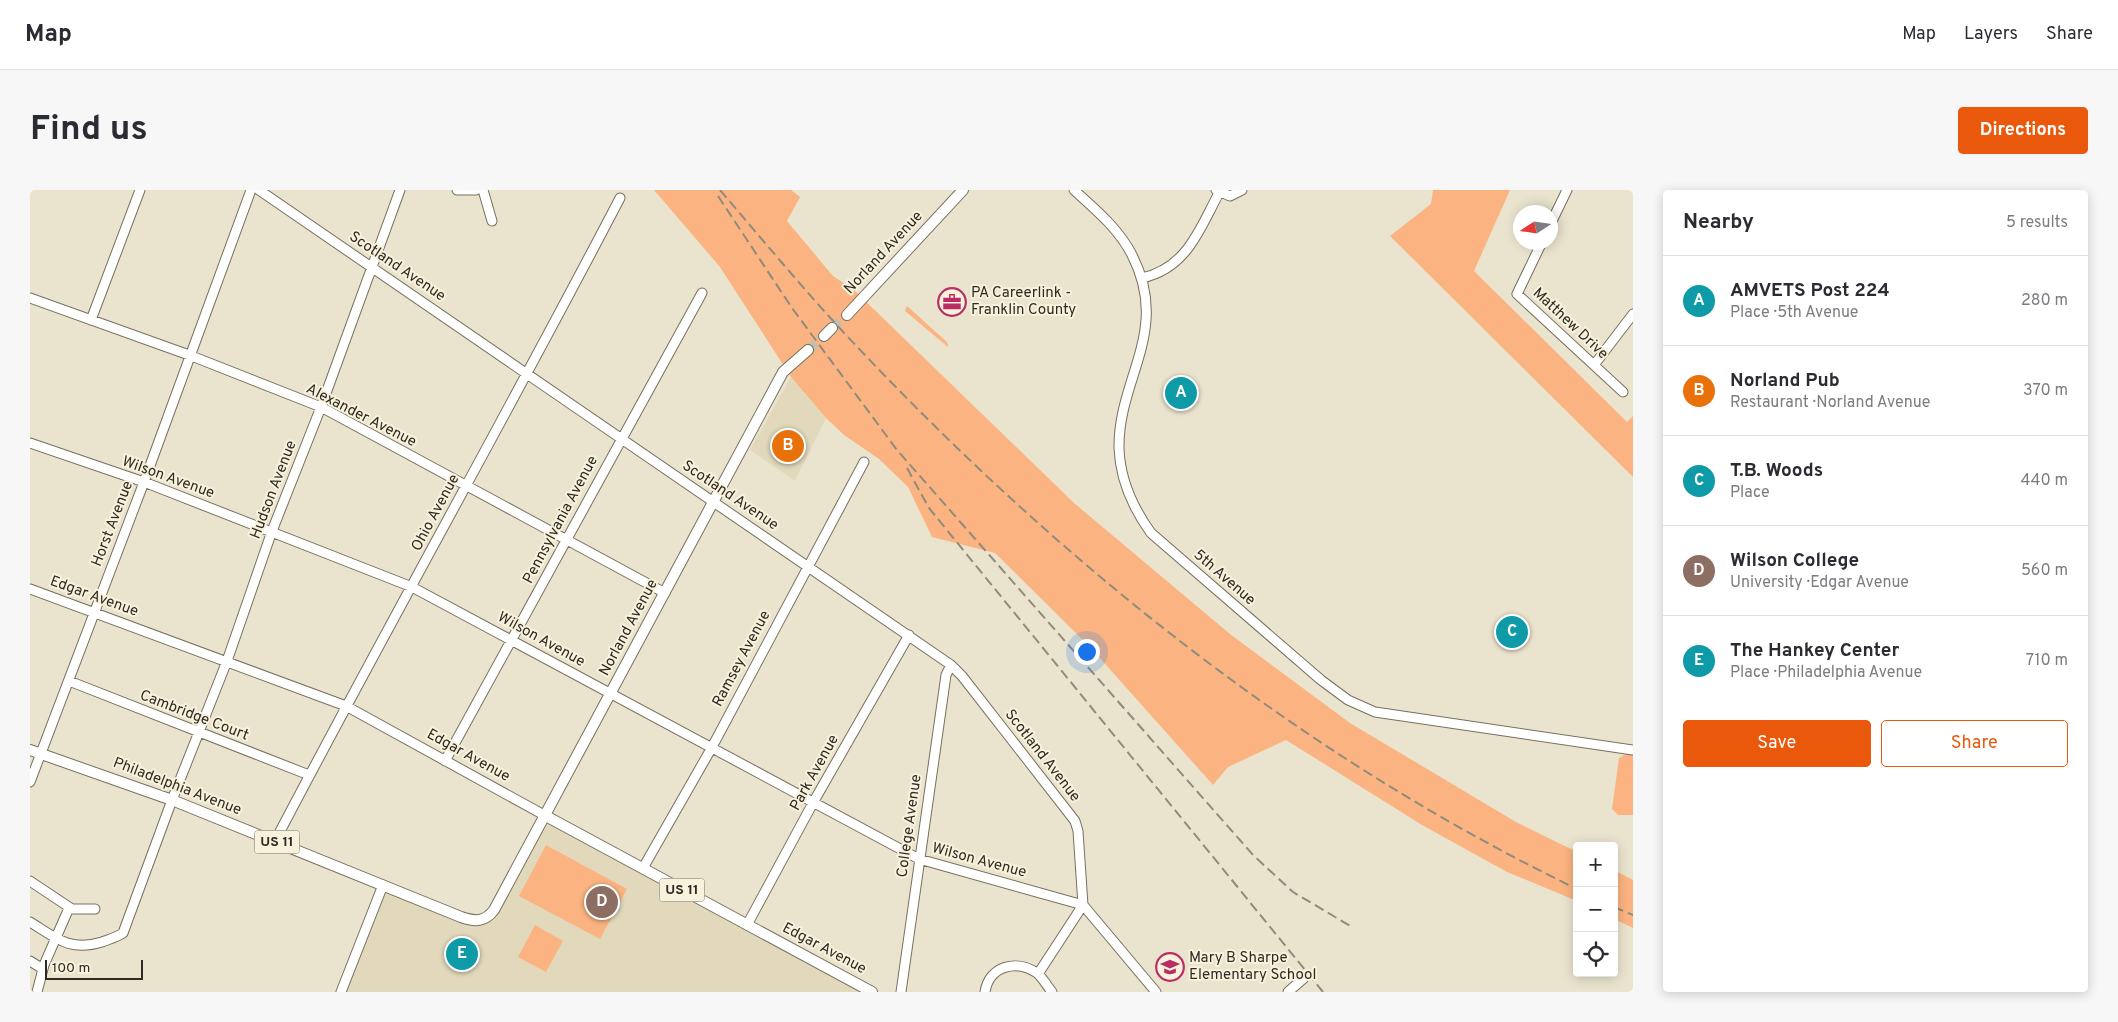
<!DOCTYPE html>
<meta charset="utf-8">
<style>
body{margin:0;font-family:Overpass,sans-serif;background:#f7f7f7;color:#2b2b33}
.controls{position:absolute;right:15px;bottom:15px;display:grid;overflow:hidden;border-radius:5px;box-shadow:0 2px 12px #0003}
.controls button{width:45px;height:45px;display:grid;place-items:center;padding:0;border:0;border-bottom:1px solid #e1e1e2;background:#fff;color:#2b2b33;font:25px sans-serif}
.compass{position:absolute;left:1483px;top:15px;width:45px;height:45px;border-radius:50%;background:#fff;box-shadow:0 2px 12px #0003;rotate:258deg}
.scale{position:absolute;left:15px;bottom:12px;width:98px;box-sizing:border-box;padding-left:5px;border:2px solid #2e2b24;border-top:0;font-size:14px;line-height:18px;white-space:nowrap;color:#2e2b24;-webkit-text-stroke:4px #f8f1dc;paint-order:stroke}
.you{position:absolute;left:1056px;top:461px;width:18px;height:18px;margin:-12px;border:4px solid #fff;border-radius:50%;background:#1a73e8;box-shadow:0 0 0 8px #1a73e833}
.badge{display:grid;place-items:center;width:32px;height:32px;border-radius:50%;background:#ea580c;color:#fff;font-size:16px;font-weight:700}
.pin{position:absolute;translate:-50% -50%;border:2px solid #fff;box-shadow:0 1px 5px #0006}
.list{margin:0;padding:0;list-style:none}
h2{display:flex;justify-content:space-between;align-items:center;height:65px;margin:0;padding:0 20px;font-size:21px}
h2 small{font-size:16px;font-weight:400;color:#7c7c81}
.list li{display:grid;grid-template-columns:32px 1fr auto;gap:15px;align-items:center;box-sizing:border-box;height:90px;padding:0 20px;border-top:1px solid #e1e1e2}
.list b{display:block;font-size:19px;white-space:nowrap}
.list p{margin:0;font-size:16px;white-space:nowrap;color:#7c7c81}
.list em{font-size:16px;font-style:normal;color:#7c7c81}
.actions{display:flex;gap:10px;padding:15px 20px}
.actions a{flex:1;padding:11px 0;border:1px solid #ea580c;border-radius:5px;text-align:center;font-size:18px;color:#ea580c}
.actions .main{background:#ea580c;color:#fff}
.icon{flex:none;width:28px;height:28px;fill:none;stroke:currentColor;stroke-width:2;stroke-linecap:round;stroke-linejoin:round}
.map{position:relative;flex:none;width:1603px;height:802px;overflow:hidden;border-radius:5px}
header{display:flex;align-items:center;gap:30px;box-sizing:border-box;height:70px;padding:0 25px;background:#fff;border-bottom:1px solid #e1e1e2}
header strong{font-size:24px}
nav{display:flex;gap:28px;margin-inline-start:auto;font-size:18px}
.intro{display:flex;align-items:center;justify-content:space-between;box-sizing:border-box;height:120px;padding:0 30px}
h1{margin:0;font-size:35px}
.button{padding:12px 22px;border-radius:5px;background:#ea580c;color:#fff;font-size:18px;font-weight:700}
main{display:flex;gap:30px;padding:0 30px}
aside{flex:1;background:#fff;border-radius:5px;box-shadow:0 2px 12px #0003}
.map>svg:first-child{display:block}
</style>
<header>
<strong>Map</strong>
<nav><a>Map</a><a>Layers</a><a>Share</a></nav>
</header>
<div class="intro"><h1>Find us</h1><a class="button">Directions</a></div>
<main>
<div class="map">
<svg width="1603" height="802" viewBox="0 0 1603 802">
<rect width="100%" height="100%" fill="#eae4cf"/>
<path fill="#e2d9bd" d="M 761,187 L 796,228 L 765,291 L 720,260 Z
M 514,625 L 842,802 L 311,802 L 353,695 L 453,729 Z"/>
<path fill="#fbb481" d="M 624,0 L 761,0 L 770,7 L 757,31 L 803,86 L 824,100 L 1044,313 L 1200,444 L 1320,533 L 1486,632 L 1547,662 L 1547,711 L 1477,682 L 1392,635 L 1256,550 L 1198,577 L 1183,595 L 1060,457 L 965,363 L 902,347 L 878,297 L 849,269 L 814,245 L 796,228 L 761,187 L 690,77 Z
M 1403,0 L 1480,0 L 1444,81 L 1597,232 L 1603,226 L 1603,287 L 1360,46 L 1401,14 Z
M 877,116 L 917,152 L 918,157 L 875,121 Z
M 1596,564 L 1603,565 L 1603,625 L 1588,625 L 1582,619 L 1589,568 Z
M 516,655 L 597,699 L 570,749 L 489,706 Z
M 1584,680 L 1603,690 L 1603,738 L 1584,729 Z
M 505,735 L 533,751 L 516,782 L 488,767 Z"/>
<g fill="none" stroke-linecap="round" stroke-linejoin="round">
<path stroke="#c4bfad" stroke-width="10" stroke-dasharray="10 5" stroke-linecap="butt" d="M 802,138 L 817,125
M 778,160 L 794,146"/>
<defs>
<path id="minor" d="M 229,0 L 921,475 L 932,486 L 1045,631 L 1048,641 L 1053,715
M 427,0 L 446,0
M 453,0 L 462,31
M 1044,0 C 1066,20 1089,39 1102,65 C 1141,141 1088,188 1089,258 C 1090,290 1103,318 1121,343 L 1291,490 L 1318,510 L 1345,522 L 1603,560
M 1186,0 L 1200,6 L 1212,0
M 1520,35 L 1537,0
M 1512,52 L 1487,104 L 1593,202
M 1112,88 C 1157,78 1169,40 1189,3
M 0,108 L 159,165 L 291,217 L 635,403
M 61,130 L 110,0
M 1564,175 L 1603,124
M 0,253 L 114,292 L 382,397 L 889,669 L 1053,715
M 0,399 L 316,516 L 514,625
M 39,491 L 279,585
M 415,571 L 672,103
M 0,592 L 114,292 L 221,0
M 245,651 C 358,435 478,223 590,8
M 613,678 L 681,559 L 834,272
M 0,691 L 42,719 L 65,719
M 1053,715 L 1126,802
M 0,732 C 26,748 40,762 72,752 C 80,749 87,747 93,743 L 142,610 L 197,471 L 242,341 L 291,217 L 370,0
M 717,735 L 784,611 L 879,445
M 0,771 L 13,779
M 1008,784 L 1053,715
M 7,802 L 14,775 L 39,718
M 311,802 L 353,695
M 871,802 L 916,485 L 921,475
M 955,802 C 959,776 986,769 1007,783 C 1013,788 1017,796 1022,802
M 1258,802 L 1274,788"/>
<path id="major" d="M 817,125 L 933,0
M 794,146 L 802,138
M 0,560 L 142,610 L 431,727 C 445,732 455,732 464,720 L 753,182 L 778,160
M 514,625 L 842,802"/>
</defs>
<use href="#minor" stroke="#76705e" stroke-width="11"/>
<use href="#major" stroke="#76705e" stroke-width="12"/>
<use href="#minor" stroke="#fff" stroke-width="9"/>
<use href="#major" stroke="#fff" stroke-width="10"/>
<path stroke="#908b7d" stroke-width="2" stroke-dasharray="10 5" stroke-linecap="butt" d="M 690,0 C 737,55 784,112 834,164 C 1039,380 1278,569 1547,699
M 688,6 L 762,118 L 867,260 L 1223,665 L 1263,702 L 1322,737
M 877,278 L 899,318 L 1293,802
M 1584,717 L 1603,725"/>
</g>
<defs>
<symbol id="office-ring" viewBox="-11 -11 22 22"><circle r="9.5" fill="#f8f1dc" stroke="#b82d64" stroke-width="1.5"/><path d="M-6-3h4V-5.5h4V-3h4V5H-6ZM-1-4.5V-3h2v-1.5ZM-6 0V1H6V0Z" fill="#b82d64"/></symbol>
<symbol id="school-ring" viewBox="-11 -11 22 22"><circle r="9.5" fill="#f8f1dc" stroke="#b82d64" stroke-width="1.5"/><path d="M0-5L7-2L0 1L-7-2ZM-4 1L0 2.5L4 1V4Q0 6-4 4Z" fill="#b82d64"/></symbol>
</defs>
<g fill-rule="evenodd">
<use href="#office-ring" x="906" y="96" width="32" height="32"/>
<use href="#school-ring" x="1124" y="761" width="32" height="32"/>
</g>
<g text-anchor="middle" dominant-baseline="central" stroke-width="4" stroke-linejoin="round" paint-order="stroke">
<g fill="#f8f1dc" stroke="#6b665b" stroke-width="1">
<rect x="224.5" y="640.5" width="45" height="23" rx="4"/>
<rect x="629.5" y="688.5" width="45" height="23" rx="4"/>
</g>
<g font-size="14" font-weight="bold" fill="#2e2b24">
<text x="247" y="652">US 11</text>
<text x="652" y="700">US 11</text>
</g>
<g font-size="15" fill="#2e2b24" stroke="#f8f1dc">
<text transform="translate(854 63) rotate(-47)">Norland Avenue</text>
<text transform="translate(367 77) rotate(34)">Scotland Avenue</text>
<text transform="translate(1540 134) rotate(43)">Matthew Drive</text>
<text transform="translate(331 226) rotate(27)">Alexander Avenue</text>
<text transform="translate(138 288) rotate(20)">Wilson Avenue</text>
<text transform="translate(244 300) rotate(-69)">Hudson Avenue</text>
<text transform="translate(700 306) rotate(34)">Scotland Avenue</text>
<text transform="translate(406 323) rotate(-62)">Ohio Avenue</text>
<text transform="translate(531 330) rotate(-62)">Pennsylvania Avenue</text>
<text transform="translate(83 334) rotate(-69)">Horst Avenue</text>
<text transform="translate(1194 388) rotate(41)">5th Avenue</text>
<text transform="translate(64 407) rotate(20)">Edgar Avenue</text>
<text transform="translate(599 438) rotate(-62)">Norland Avenue</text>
<text transform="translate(511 450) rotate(29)">Wilson Avenue</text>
<text transform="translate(712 469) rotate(-62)">Ramsey Avenue</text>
<text transform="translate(164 526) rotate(21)">Cambridge Court</text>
<text transform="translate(438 566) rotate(29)">Edgar Avenue</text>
<text transform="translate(1012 566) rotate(52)">Scotland Avenue</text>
<text transform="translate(785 583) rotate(-61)">Park Avenue</text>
<text transform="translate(147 597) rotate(21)">Philadelphia Avenue</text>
<text transform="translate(880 636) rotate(-82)">College Avenue</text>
<text transform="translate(949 671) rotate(15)">Wilson Avenue</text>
<text transform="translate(794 759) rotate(28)">Edgar Avenue</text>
</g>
<g font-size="15" fill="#2e2b24" stroke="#f8f1dc" text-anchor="start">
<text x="941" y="103">PA Careerlink -<tspan x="941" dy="17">Franklin County</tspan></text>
<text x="1159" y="768">Mary B Sharpe<tspan x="1159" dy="17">Elementary School</tspan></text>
</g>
</g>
</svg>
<div class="controls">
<button>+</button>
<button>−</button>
<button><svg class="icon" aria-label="locate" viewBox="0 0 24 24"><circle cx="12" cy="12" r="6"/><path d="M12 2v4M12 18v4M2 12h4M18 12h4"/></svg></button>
</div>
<svg class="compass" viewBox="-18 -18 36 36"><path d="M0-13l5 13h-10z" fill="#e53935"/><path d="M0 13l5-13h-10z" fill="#7c7c81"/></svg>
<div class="scale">100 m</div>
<div class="you"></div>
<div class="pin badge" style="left:1151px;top:203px;background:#0f9aa8">A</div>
<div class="pin badge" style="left:758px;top:256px;background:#e8710a">B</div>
<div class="pin badge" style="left:1482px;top:442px;background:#0f9aa8">C</div>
<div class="pin badge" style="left:572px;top:712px;background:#8d6e63">D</div>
<div class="pin badge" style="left:432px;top:764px;background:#0f9aa8">E</div>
</div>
<aside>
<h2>Nearby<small>5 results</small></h2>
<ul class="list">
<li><span class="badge" style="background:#0f9aa8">A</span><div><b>AMVETS Post 224</b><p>Place · 5th Avenue</p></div><em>280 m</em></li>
<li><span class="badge" style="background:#e8710a">B</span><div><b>Norland Pub</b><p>Restaurant · Norland Avenue</p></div><em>370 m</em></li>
<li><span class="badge" style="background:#0f9aa8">C</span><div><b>T.B. Woods</b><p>Place</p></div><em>440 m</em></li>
<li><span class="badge" style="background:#8d6e63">D</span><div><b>Wilson College</b><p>University · Edgar Avenue</p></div><em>560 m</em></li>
<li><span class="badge" style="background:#0f9aa8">E</span><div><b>The Hankey Center</b><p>Place · Philadelphia Avenue</p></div><em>710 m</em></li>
</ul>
<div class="actions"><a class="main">Save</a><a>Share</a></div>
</aside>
</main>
